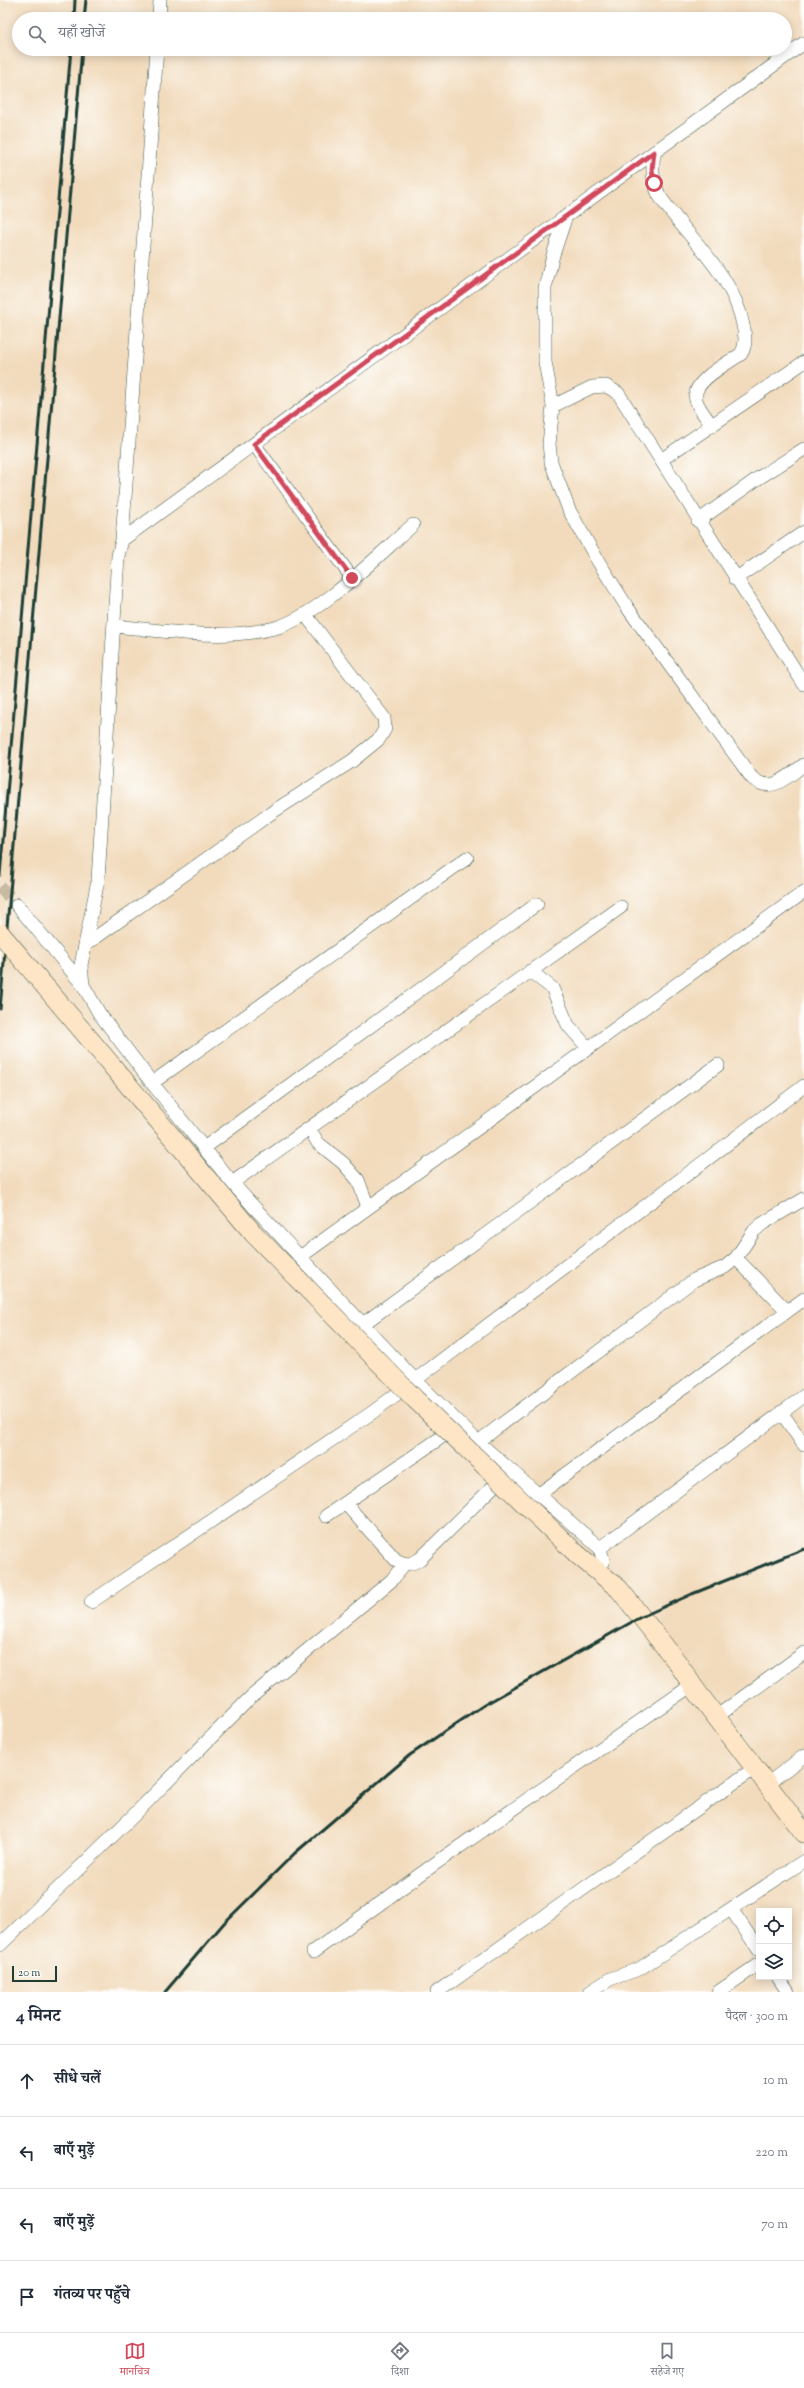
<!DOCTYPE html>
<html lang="hi">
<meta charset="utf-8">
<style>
body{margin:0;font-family:"Sorts Mill Goudy","Noto Serif Devanagari",serif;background:#f6f6f7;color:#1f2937}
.controls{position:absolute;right:12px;bottom:12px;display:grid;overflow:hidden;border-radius:0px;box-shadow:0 2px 10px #0003}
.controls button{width:36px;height:36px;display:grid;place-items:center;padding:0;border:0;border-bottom:1px solid #e0e1e3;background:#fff;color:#1f2937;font:20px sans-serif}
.scale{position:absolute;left:12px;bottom:10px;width:45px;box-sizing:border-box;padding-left:4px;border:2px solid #1f3d34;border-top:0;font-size:11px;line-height:14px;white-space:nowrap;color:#1f3d34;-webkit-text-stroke:3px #fdfcf7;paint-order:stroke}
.stop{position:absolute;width:12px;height:12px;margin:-9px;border:3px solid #d1495b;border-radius:50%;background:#fff}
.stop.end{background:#d1495b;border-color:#fff;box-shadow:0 1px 4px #0008}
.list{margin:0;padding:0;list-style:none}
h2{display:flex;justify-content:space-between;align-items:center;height:52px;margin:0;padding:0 16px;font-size:17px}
h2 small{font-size:13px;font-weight:400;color:#747a83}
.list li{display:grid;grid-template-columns:26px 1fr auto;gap:12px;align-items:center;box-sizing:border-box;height:72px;padding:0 16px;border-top:1px solid #e0e1e3}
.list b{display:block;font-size:15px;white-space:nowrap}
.list em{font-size:13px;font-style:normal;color:#747a83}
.icon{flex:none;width:22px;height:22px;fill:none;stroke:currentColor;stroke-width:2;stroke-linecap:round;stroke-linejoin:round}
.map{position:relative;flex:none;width:804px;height:1992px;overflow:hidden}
.search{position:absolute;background:#fff;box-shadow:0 2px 10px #0003;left:12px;right:12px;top:12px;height:44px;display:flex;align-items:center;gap:10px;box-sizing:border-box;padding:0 14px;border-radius:22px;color:#747a83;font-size:15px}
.sheet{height:340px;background:#fff}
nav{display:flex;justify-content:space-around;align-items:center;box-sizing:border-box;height:56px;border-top:1px solid #e0e1e3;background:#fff;font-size:11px;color:#747a83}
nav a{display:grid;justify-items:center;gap:2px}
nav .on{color:#d1495b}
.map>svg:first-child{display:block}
</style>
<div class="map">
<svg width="804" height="1992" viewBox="0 0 804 1992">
<rect width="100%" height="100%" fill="#fdfcf7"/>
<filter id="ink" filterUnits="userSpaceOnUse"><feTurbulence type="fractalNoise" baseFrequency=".025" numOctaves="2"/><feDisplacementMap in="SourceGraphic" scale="8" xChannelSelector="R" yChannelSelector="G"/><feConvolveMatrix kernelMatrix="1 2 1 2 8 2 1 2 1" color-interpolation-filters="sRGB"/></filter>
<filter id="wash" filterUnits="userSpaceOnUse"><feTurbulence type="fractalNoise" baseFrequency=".012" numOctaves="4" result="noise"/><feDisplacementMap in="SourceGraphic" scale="16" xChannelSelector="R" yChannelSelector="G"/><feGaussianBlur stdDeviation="0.9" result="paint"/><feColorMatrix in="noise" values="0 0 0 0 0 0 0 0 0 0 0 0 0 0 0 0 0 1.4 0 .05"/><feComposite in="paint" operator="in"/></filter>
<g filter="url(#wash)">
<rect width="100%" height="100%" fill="#f2dbbd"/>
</g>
<g filter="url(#ink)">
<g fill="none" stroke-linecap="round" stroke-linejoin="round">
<path stroke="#c8bba2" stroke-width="13" stroke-dasharray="13 6" stroke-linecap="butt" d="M 0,887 L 17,905"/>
<defs>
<path id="street" d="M 159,19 L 160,0
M 157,49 L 122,540 L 118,556 L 98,880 L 81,965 L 83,985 L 99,1013 L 152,1083 L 232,1183 L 300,1257 L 414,1379 L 478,1442 L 600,1548 L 603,1560 L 598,1572
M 654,152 C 652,169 652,180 659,195 C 687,238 733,273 743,325 C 745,336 747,344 741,354 C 728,363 690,382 696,400 C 698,408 707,418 712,426
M 566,216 L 553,255 L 545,288 L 545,362 L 553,406 L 549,444 L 551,462 L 569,510 L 598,561 L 627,607 L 752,778 C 772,795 787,776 804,765
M 553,406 L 592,387 L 606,386 L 618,393 L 804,684
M 254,444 L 352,578
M 661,460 L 804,362
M 698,521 L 757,479 L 804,449
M 122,540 L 804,43
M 735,579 L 804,532
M 115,626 C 168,631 222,641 275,628 C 319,616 378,555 413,525
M 17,905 L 83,985
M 85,945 L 274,811 L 352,761 L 379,739 L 385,729 L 384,718 L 305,614
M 530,971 L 552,988 L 568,1025 L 588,1048
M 152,1083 L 467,858
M 309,1128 L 318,1143 L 343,1163 L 358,1180 L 368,1207
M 204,1148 L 537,904
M 232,1183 L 621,907
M 300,1257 L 804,892
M 736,1258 L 787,1311
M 363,1324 L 718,1065
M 781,1412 L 804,1445
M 478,1442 L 694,1280 L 725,1267 L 736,1258 L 754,1231 L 762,1224 L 804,1199
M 538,1495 L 804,1299
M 345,1503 L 396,1560 C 406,1565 411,1565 420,1559 L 505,1475
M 326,1516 L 455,1428
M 600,1548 L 804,1396
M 91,1602 L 373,1412 L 804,1086
M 716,1717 L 804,1653
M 767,1784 L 804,1756
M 731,1909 L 759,1950
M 0,1945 L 131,1818 L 251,1697 L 392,1580 L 404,1564
M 313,1952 L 436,1863 L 692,1685
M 778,1977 L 788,1992
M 437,1992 L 755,1768
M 590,1992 L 610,1979 L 639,1969 L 804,1861
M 718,1992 L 759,1964"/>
<path id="secondary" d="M 578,1555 L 619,1589 L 677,1662 L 695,1689 L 804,1833"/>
</defs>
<use href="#street" stroke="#3f5549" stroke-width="14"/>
<use href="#secondary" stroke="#3f5549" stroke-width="20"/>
<use href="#street" stroke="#fff" stroke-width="13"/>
<use href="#secondary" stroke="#fde5c5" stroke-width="19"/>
<path stroke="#1f3d34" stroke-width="3" d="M 74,19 L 75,0
M 84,19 L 86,0
M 0,875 L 71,49
M 0,1009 L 82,49
M 165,1992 L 224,1923 L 295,1853 L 410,1755 L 484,1705 L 639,1618 L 692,1594 L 804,1549"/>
<defs>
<path id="secondary-bridge" d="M 0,933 L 253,1233 L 415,1399 L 578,1555"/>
</defs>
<use href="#secondary-bridge" stroke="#3f5549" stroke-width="20" stroke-linecap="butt"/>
<use href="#secondary-bridge" stroke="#fde5c5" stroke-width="19"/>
</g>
</g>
<g fill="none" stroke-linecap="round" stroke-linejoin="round" filter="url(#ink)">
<path stroke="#d1495b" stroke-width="5" d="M 352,578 L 254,444 L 654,152 L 652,169 L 654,183"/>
</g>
</svg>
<div class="controls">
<button><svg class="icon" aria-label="locate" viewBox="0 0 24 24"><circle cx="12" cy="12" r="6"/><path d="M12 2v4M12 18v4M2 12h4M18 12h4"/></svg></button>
<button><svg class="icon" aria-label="layers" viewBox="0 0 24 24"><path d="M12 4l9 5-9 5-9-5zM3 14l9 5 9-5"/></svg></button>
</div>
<div class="scale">20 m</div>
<div class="stop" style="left:654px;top:183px"></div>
<div class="stop end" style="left:352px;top:578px"></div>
<div class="search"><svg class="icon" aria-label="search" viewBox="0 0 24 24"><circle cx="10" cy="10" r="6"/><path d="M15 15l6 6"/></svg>यहाँ खोजें</div>
</div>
<section class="sheet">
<h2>4 मिनट<small>पैदल · 300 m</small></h2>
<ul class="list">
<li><svg class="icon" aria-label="ahead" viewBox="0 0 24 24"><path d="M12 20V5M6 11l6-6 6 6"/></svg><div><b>सीधे चलें</b></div><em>10 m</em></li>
<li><svg class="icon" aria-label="left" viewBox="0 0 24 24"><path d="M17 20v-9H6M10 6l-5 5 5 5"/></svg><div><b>बाएँ मुड़ें</b></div><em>220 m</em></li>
<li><svg class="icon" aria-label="left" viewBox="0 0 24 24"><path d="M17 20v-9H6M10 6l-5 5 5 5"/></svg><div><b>बाएँ मुड़ें</b></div><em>70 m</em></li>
<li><svg class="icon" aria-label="arrive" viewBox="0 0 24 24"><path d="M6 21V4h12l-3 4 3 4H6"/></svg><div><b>गंतव्य पर पहुँचे</b></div></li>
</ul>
</section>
<nav>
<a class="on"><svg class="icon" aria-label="map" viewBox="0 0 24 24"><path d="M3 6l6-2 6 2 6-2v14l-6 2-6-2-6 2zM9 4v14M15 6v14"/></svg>मानचित्र</a>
<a><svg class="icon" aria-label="directions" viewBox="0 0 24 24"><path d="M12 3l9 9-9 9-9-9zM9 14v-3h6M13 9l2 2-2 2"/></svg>दिशा</a>
<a><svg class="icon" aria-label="saved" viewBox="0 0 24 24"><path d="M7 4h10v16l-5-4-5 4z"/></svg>सहेजे गए</a>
</nav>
